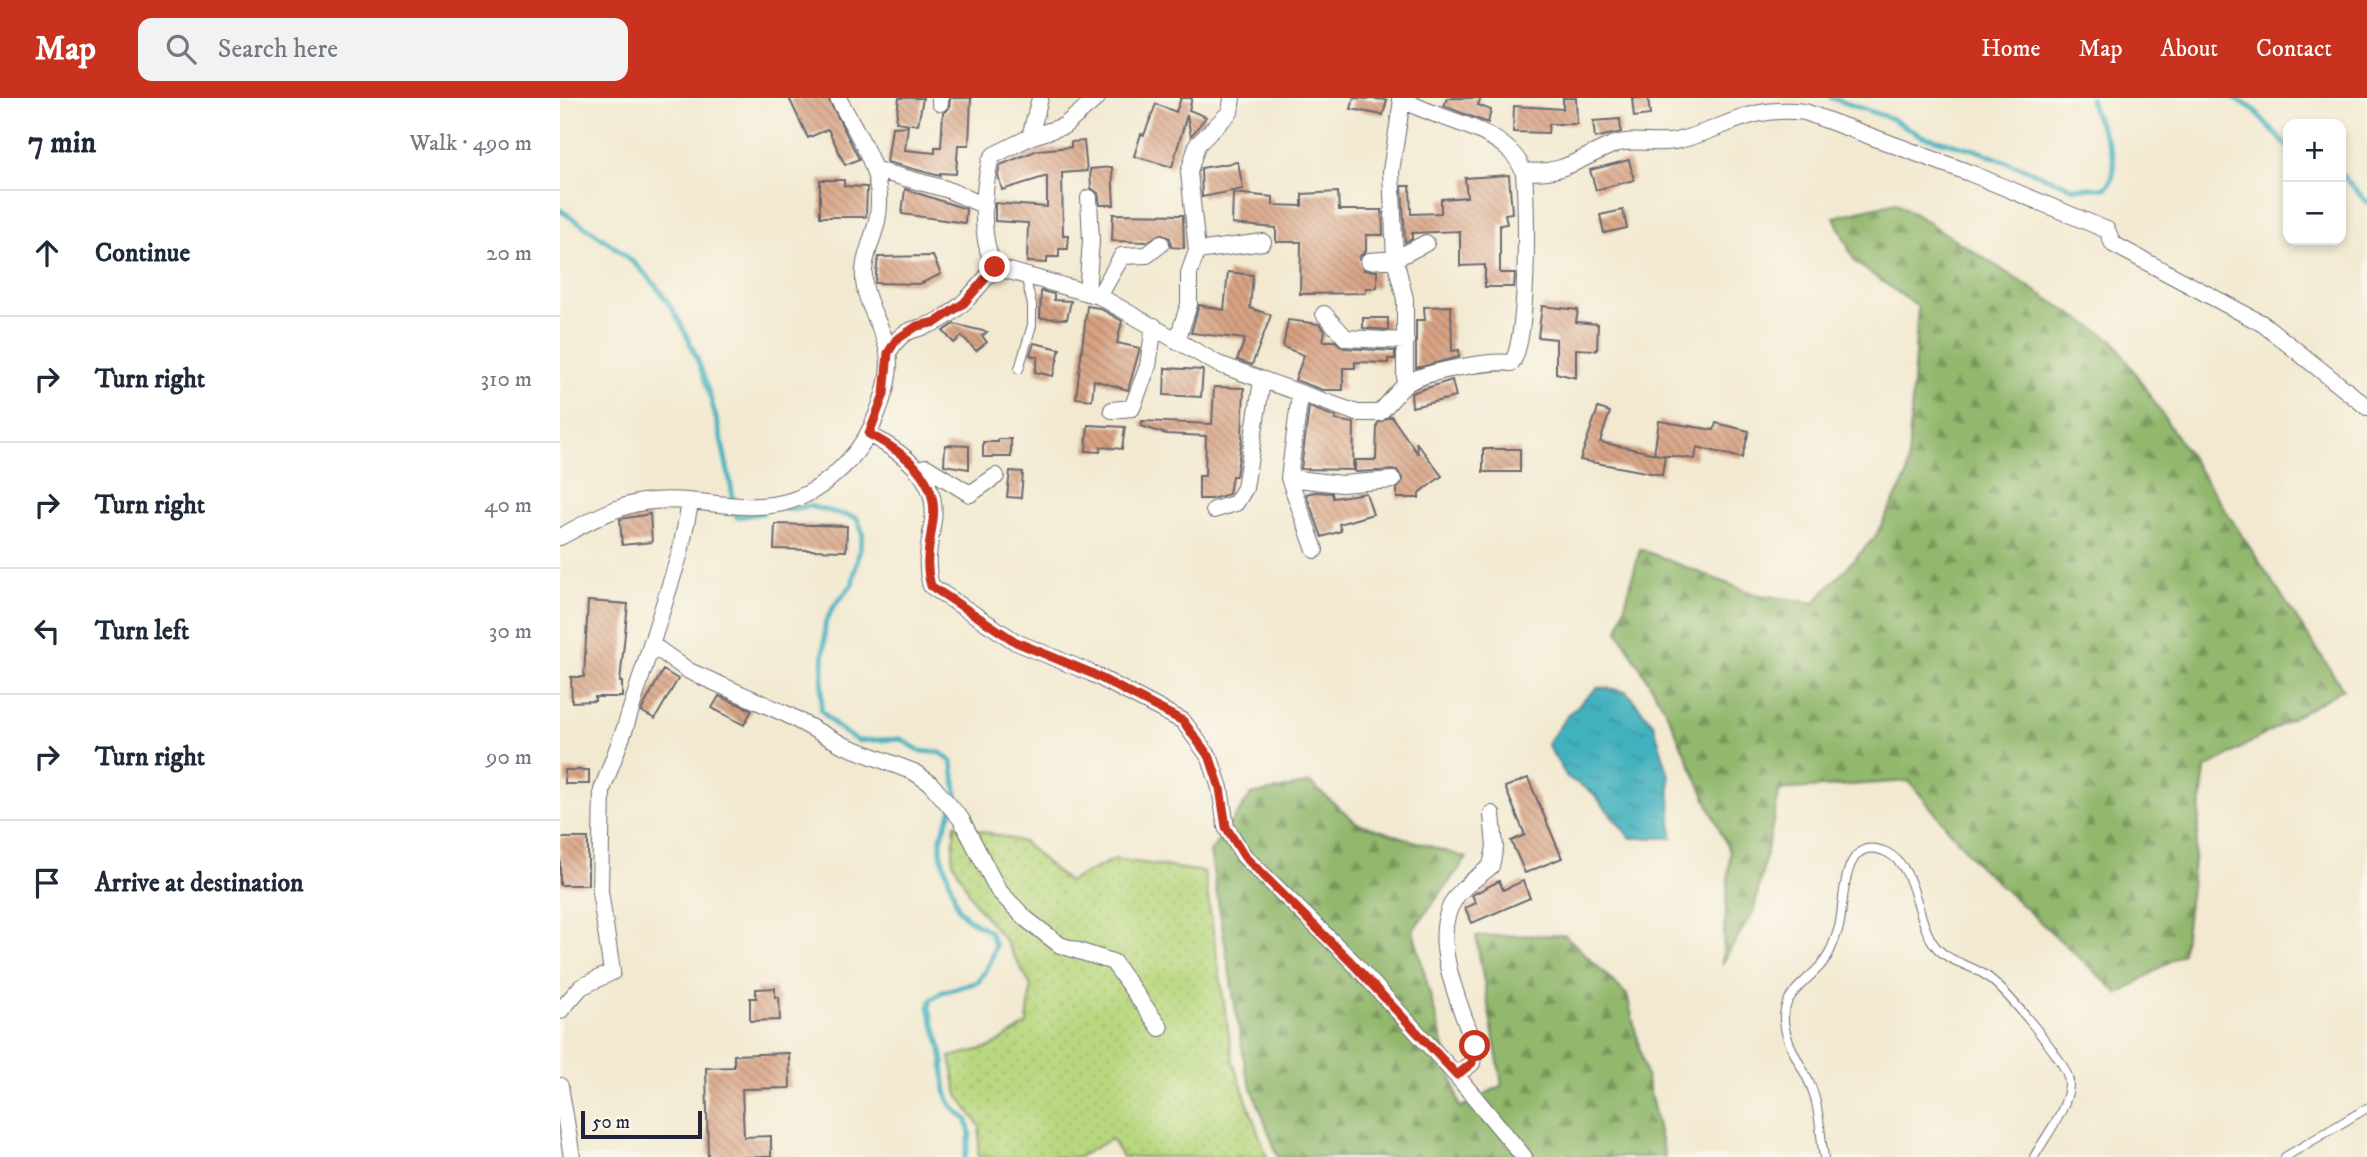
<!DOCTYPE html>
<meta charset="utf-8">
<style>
body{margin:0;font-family:"IM FELL DW Pica",serif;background:#f2f2f3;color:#1f2937}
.controls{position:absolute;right:21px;top:21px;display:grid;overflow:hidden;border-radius:14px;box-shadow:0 4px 10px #0003}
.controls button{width:63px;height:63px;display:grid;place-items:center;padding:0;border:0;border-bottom:2px solid #e0e1e3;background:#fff;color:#1f2937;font:35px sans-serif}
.scale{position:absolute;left:21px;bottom:18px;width:121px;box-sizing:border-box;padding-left:7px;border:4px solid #22223b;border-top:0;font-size:19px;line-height:24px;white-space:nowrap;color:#22223b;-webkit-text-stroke:5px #fbf7ec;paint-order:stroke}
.stop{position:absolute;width:21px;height:21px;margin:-16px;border:5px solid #c8321e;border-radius:50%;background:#fff}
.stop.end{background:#c8321e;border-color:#fff;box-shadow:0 2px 7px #0008}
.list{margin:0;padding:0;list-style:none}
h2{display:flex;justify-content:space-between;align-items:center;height:91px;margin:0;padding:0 28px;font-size:30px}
h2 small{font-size:23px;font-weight:400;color:#747a83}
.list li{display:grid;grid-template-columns:46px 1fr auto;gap:21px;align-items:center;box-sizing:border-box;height:126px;padding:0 28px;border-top:2px solid #e0e1e3}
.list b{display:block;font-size:26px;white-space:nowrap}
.list em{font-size:23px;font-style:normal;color:#747a83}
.icon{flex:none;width:38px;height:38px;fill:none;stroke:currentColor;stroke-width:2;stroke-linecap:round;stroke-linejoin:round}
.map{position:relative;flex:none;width:1807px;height:1059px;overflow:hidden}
header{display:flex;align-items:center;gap:42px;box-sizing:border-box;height:98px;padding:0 35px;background:#c8321e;color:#fff}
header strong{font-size:33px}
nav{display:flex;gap:38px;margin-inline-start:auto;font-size:24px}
.search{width:490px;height:63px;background:#f2f2f3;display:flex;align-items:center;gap:18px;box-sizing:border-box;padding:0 24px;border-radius:14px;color:#747a83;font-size:26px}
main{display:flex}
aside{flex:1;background:#fff}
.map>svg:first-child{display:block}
</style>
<header>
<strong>Map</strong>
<div class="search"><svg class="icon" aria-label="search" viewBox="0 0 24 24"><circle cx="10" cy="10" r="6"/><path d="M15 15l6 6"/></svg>Search here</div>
<nav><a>Home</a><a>Map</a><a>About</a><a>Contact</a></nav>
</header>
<main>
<aside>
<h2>7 min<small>Walk · 490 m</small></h2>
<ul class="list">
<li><svg class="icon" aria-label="ahead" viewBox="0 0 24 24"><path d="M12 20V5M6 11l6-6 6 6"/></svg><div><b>Continue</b></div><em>20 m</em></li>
<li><svg class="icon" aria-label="right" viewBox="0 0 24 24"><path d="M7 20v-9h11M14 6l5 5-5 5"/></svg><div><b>Turn right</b></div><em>310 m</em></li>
<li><svg class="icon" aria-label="right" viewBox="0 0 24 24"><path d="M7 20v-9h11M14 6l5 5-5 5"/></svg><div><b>Turn right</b></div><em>40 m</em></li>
<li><svg class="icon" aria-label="left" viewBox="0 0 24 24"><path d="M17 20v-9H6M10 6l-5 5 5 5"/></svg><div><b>Turn left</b></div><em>30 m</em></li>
<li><svg class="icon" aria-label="right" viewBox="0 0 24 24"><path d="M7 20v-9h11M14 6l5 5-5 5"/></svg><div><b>Turn right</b></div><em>90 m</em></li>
<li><svg class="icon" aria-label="arrive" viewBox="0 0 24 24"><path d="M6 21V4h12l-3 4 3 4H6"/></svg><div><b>Arrive at destination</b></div></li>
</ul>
</aside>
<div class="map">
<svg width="1807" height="1059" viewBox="0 0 1807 1059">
<defs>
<pattern id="grass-dots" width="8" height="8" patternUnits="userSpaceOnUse" patternTransform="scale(1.75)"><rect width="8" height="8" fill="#b8d77e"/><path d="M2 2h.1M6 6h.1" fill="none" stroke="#9eb86e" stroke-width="1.8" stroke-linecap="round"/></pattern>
<pattern id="forest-firs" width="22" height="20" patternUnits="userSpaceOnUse" patternTransform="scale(1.75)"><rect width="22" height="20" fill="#92b86d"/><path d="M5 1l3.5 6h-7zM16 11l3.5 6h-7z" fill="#77955b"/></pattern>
<pattern id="water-ripples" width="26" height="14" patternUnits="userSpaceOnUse" patternTransform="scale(1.75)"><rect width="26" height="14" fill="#43b1be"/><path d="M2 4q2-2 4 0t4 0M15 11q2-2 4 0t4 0" fill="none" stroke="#38909c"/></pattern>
<pattern id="building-back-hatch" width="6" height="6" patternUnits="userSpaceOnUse" patternTransform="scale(1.75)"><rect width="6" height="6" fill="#d8a384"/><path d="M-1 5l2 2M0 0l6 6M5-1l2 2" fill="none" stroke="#af846d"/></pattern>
</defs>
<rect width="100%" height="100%" fill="#fbf7ec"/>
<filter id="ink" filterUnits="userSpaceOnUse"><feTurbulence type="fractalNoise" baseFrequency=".0143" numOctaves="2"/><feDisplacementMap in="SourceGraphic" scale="14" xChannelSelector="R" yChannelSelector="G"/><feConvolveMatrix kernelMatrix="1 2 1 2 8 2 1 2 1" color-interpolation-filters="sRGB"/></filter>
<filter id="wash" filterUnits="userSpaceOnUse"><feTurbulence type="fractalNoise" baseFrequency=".00686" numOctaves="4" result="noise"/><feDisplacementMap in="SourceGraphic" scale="28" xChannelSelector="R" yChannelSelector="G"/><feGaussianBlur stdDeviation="1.57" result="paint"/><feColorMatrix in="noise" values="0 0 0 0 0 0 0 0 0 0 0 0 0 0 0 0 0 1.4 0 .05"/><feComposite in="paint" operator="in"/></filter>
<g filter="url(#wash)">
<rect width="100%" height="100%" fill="#f2e9d0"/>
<path fill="url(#grass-dots)" stroke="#6d7c5c" stroke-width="2" d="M 395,726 L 463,744 L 508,784 L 555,761 L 644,774 L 673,964 L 707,1059 L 562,1059 L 551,1041 L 519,1059 L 418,1059 L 420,1029 L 398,997 L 390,959 L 431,949 L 467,926 L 471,888 L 446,844 L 415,806 L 392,762 Z"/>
<path fill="url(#forest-firs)" stroke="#5a6d54" stroke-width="2" d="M 1336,104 L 1554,243 L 1783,591 L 1645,671 L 1623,855 L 1559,896 L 1418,767 L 1349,683 L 1220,692 L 1194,812 L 1162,866 L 1170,754 L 1106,613 L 1058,533 L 1080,451 L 1194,496 L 1254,505 L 1315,439 L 1347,378 L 1358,209 L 1295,164 L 1274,119 Z
M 750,685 L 797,725 L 907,760 L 853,832 L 900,1010 L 942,987 L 916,838 L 1005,837 L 1067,897 L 1105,1059 L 718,1059 L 686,974 L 650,754 L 691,697 Z"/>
<path fill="url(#water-ripples)" stroke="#326a7c" stroke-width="2" d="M 1038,589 L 1066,593 L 1094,627 L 1109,678 L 1112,740 L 1070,740 L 1033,695 L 1007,679 L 987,646 L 1008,617 Z"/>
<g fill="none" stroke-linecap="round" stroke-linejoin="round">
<path stroke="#43b1be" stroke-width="5" d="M 1271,0 L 1330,20 L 1362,38 L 1413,51 L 1514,90 L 1546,90 C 1569,60 1535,32 1530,0
M 1673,0 L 1692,10 L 1728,50
M 1781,76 L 1807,104
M 0,112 C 31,133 64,152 89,180 C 146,244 161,338 177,419 L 203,415
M 226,412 L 249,408 L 297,420 L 303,436 L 292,487 L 273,509 L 265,526 L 261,612 L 277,629 L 298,643 L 341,641 L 360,653 L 381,655 L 392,664 L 397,697 L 381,740 L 381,756 L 398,810 L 408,821 L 429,833 L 435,847 L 431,863 L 418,884 L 382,894 L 371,902 L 369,909 C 372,925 380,941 382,957 C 387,986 379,1002 407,1022 L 410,1037 L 405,1059"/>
</g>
<g id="blocks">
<path fill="url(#building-back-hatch)" d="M 229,0 L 268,0 L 299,61 L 285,67 L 268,31 L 248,40 Z
M 339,0 L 363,0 L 358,27 L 336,24 Z
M 390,0 L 411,0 L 409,47 L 398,47 L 396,76 L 380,75 L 380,78 L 327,64 L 332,29 L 348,28 L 345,52 L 375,55 L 375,49 L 381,49 L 383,15 L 389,10 Z
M 621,0 L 632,0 L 629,12 L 646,19 L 631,38 L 627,17 L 612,69 L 574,58 L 581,36 L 584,37 L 596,6 L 616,14 Z
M 794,0 L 827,2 L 823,17 L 791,11 Z
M 887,0 L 921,0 L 918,7 L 931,12 L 928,25 L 884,8 Z
M 1003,0 L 1016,0 L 1017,26 L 989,26 L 988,35 L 953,34 L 954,8 L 1003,11 Z
M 1072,0 L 1088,0 L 1090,17 L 1074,19 Z
M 1060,21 L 1061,34 L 1035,40 L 1033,23 Z
M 524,43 L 527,73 L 502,75 L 503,137 L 508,137 L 508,151 L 499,151 L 499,159 L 487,159 L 487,165 L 467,164 L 468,125 L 435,123 L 435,105 L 487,109 L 487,78 L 442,92 L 438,77 L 440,67 L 478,52 L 511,49 L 511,44 Z
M 1069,62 L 1074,82 L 1036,92 L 1030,72 Z
M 678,64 L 683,91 L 642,99 L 641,70 Z
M 552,69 L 554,107 L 540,107 L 538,95 L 531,90 L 530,71 Z
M 949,77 L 952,115 L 945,116 L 947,126 L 940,127 L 940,175 L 955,175 L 954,189 L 925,189 L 925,167 L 900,168 L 900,133 L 852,135 L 852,141 L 845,144 L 842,88 L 850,88 L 851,116 L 881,115 L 881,101 L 907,99 L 905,80 Z
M 260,82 L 284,82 L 284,88 L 307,89 L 306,119 L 260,119 Z
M 345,91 L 406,111 L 405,125 L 342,116 Z
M 778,94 L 779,112 L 822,112 L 823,137 L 806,137 L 806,153 L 799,159 L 804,172 L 817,173 L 817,190 L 806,190 L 806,195 L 740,196 L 741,144 L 716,144 L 716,130 L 672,126 L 673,95 L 713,99 L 713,107 L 742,108 L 742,96 Z
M 1063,112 L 1067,130 L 1044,135 L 1040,117 Z
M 553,116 L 623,117 L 624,150 L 611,149 L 610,140 L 600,136 L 587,144 L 552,143 Z
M 373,158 L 381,176 L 360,186 L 315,185 L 318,159 Z
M 668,174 L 693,177 L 690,210 L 711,217 L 692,267 L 677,262 L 685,241 L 631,235 L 639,207 L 664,212 Z
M 481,193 L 494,196 L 494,202 L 511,203 L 507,221 L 480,220 Z
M 527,208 L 539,210 L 562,223 L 557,245 L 580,250 L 568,292 L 534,282 L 532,302 L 516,300 Z
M 891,208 L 892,253 L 899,252 L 899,259 L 856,270 L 856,222 L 865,222 L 864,209 Z
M 982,208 L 1018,212 L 1016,224 L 1038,226 L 1037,252 L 1016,251 L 1016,280 L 996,275 L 996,241 L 978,239 Z
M 803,220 L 828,220 L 828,232 L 803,230 Z
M 728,222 L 759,226 L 765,233 L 763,243 L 775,243 L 784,250 L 835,253 L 835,261 L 828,261 L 828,265 L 795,264 L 795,270 L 783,270 L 783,292 L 763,292 L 735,282 L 744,257 L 723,249 Z
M 394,226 L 427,234 L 422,238 L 427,244 L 416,253 L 402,238 L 394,245 L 383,233 Z
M 474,245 L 500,251 L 493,278 L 475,274 L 478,259 L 470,257 Z
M 605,270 L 643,272 L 641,299 L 604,297 Z
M 892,282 L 896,299 L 852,309 L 851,295 Z
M 654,289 L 684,290 L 682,340 L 676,378 L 672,378 L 669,396 L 652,401 L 639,401 L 639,378 L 645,378 L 646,338 L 606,336 L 581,328 L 582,323 L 652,326 Z
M 749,309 L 776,319 L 775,322 L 794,325 L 793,372 L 741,371 Z
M 1038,310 L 1050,314 L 1040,344 L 1105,358 L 1102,377 L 1020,362 Z
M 831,318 L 858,356 L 856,344 L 882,378 L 859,395 L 859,400 L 837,400 L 837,391 L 843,382 L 837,372 L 795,374 L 795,362 L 816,362 L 817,326 Z
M 1099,323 L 1154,332 L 1156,325 L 1189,333 L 1182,360 L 1137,349 L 1135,361 L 1094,356 Z
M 528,327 L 565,329 L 562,351 L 541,349 L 540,354 L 526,353 Z
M 438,341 L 451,341 L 451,359 L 423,359 L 423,344 L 438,344 Z
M 385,347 L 409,348 L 409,371 L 384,367 Z
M 923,351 L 960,351 L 960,374 L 923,374 Z
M 450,373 L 463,374 L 461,400 L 447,399 Z
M 755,394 L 772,395 L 773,400 L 806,395 L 813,416 L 779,426 L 781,433 L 762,439 L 746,396 Z
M 90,416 L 92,444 L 62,447 L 60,421 Z
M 215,426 L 287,428 L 286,453 L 214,451 Z
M 28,503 L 68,506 L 60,584 L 62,584 L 62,599 L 35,599 L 35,603 L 12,604 L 11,579 L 24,579 Z
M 103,572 L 118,581 L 95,621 L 81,613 Z
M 159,598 L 192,612 L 184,627 L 152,610 Z
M 5,672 L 29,672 L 29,686 L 5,686 Z
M 968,680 L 1002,760 L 965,775 L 951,743 L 965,737 L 945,689 Z
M 0,740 L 28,740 L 28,787 L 0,787 Z
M 939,783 L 943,792 L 963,783 L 970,800 L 912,825 L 905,810 L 916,805 L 912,797 Z
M 215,890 L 215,899 L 219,899 L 220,922 L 190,923 L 190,900 L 196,900 L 196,891 Z
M 229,955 L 230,990 L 182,991 L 184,1039 L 211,1038 L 211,1059 L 148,1059 L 146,970 L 174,969 L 174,957 Z"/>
</g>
</g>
<g filter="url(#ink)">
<use href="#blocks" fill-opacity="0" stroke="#6b686f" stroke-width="2"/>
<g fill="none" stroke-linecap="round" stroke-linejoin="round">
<defs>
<path id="lane" d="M 459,271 L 472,227 L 472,207 L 465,177
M 1264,1059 C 1260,1037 1260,1011 1252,991 C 1243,968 1226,948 1224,923 C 1222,892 1254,881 1267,859 C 1272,851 1276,838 1279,829 C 1285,806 1280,734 1326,754 C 1359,769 1355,826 1377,850 C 1390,865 1413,867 1428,879 C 1445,892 1507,963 1509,983 C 1510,1009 1486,1037 1474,1059
M 1725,1059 L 1807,1010"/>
<path id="street" d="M 842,2 L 831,73 L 835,161 L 845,201 L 845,287
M 380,5 L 380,0
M 470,39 L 480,0
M 316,72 L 386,91 L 425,108
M 963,73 C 1003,78 1021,59 1055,46 C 1073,40 1096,47 1115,43 C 1167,32 1184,7 1245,14 L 1410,75 L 1547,132 L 1553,146 L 1703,226 L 1807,309
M 637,153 L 703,144
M 809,163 L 835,161 L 866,145
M 435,169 C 419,141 423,94 430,63 L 434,57 L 470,39 L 504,28 L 537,0
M 527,195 L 531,143 L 529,100
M 539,198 L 562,158 L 587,157 L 601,146
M 764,216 L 786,240 L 846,243
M 617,243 L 629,206 L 629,175 L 637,153 L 629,74 L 637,47 L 670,14 L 672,0
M 328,255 C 345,226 354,235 378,223 C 402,211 418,189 435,169 L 539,198 L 658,266 L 797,315 L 819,315 C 828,307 835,296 845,287 C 859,274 932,262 951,265 C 969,247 967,106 964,76 C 962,68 956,59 950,53 C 921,25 874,21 840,0
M 740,297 L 729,380 L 755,452
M 552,312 L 572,310 L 588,268 L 594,228
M 308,336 C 342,354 379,379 373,422 C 370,446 364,465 371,488 L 456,544 L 531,575 L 623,623 L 650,660 L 660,690 L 666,729 L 684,758 L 791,862 L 896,977 L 964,1059
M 358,371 L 366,369 L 410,396 L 436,378
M 729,380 L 781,386 L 833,382
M 654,412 L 676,405 L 685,390 L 702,283
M 0,439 C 26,425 53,409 83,404 C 153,394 213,434 275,376 C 291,362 304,346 313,326 C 322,304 332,278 328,254 C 324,231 309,212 305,190 C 300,164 312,146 317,123 C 327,76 299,40 278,0
M 91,546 L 129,573 L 226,616 L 283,647 L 354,674 L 370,685 L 401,721 L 438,792 L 466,821 L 500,847 L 553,864 L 600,930
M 0,913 L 21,889 L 52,874 L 40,793 L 42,692 L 65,630 L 120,455 L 130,406
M 896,977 L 912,965 C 917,945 908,932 902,914 C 889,876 870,824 902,792 C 911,783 922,776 931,768 L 935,749 L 932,716
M 0,988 L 12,1059"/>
</defs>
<use href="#lane" stroke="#6b686f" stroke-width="10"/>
<use href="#street" stroke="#6b686f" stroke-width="18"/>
<use href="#lane" stroke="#fff" stroke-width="8"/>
<use href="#street" stroke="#fff" stroke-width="16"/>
</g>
</g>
<g fill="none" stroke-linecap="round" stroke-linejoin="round" filter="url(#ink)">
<path stroke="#c8321e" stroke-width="9" d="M 435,169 L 404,205 L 376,224 L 357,228 L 336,242 L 328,255 L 324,296 L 309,336 C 343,354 379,379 373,422 C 370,446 364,465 371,488 L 456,544 L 531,575 L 623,623 L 650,660 L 660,690 L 666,729 L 684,758 L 790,863 L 897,977 L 912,965 L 915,948"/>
</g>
</svg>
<div class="controls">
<button>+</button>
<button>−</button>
</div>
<div class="scale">50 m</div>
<div class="stop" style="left:915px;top:948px"></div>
<div class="stop end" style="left:435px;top:169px"></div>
</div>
</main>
